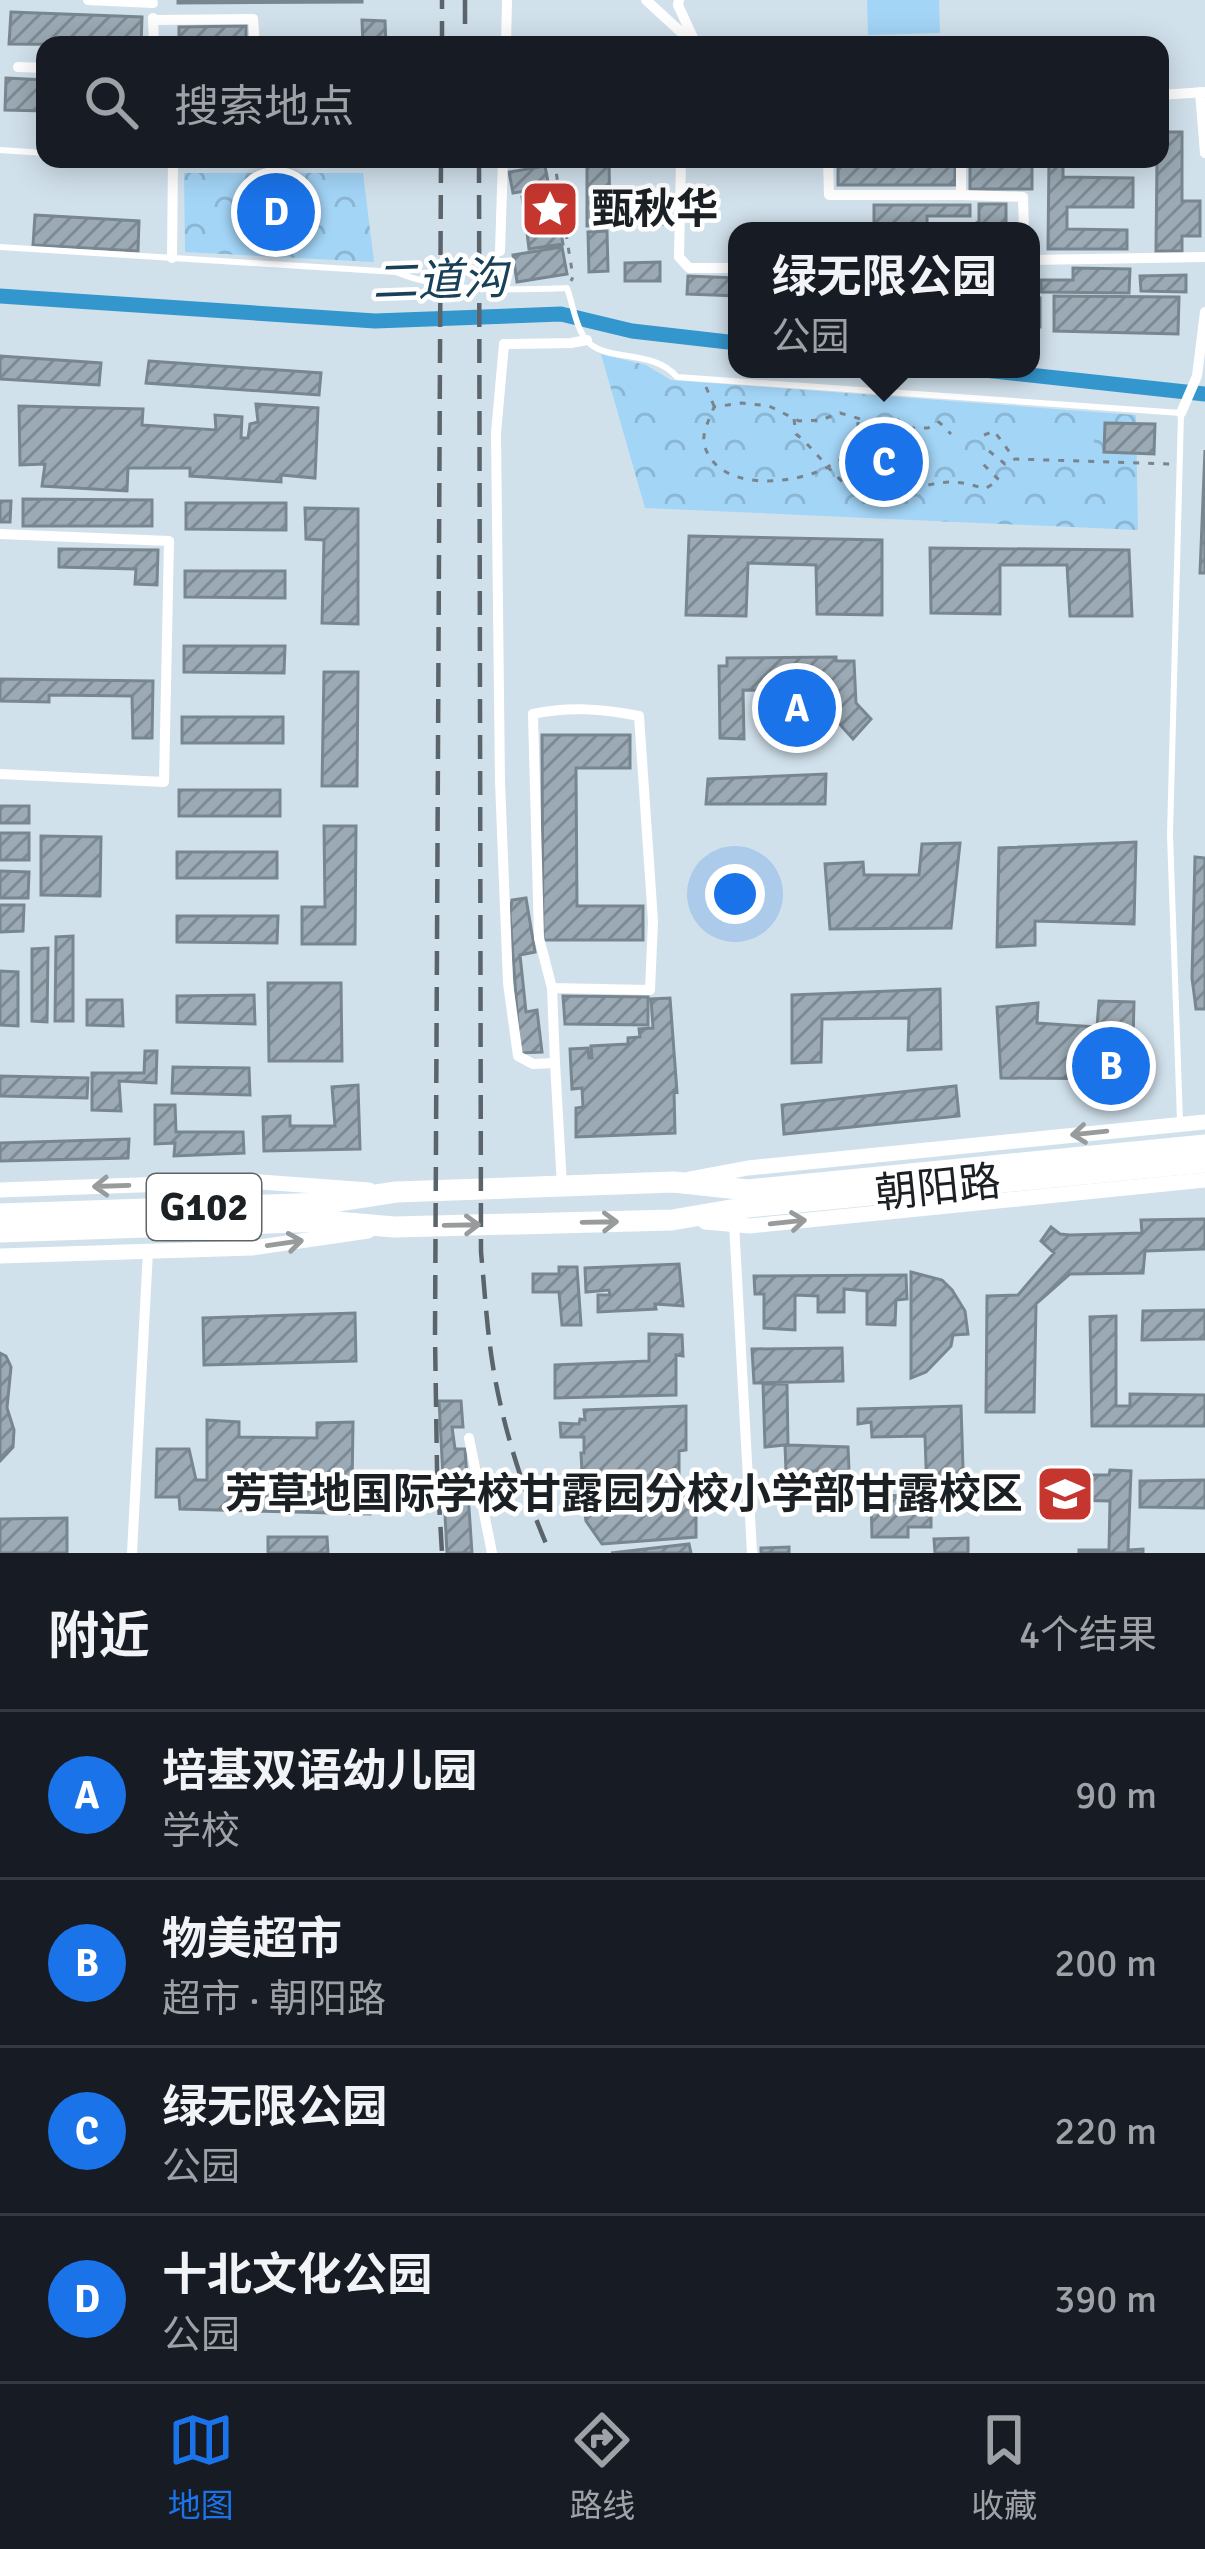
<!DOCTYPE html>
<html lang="zh">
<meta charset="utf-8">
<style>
body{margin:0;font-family:Signika,"Noto Sans SC",sans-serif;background:#20242c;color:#f1f3f6}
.you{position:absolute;left:735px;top:894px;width:42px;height:42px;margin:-30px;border:9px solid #fff;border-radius:50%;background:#1a73e8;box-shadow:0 0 0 18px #1a73e833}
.badge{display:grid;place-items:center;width:78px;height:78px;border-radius:50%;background:#1a73e8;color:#fff;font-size:39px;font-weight:700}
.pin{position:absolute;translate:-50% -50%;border:6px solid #fff;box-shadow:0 3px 12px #0006}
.popup{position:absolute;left:728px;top:222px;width:312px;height:156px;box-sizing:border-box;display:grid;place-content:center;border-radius:24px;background:#171b24;filter:drop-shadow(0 3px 9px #0005);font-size:39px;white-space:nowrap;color:#9ea1a6}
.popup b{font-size:45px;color:#f1f3f6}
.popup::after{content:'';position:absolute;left:50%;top:100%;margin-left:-24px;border:24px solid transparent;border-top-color:#171b24}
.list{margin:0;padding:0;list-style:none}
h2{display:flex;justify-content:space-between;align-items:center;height:156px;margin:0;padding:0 48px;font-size:51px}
h2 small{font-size:39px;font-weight:400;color:#9ea1a6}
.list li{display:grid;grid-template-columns:78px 1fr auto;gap:36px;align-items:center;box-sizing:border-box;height:168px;padding:0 48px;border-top:3px solid #363941}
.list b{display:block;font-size:45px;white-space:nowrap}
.list p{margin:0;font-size:39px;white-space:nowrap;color:#9ea1a6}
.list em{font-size:39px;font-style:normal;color:#9ea1a6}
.icon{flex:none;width:66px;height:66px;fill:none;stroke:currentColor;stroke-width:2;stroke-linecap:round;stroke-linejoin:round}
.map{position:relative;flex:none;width:1205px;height:1553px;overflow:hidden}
.search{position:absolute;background:#171b24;box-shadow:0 6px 30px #0003;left:36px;right:36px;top:36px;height:132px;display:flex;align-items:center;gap:30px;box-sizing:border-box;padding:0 42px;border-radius:24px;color:#9ea1a6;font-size:45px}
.sheet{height:828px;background:#171b24}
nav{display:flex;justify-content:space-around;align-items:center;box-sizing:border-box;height:168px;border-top:3px solid #363941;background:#171b24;font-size:33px;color:#9ea1a6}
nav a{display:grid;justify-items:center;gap:6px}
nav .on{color:#1a73e8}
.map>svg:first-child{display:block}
</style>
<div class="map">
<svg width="1205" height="1553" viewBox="0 0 1205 1553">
<defs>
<pattern id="forest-crowns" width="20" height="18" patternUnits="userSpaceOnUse" patternTransform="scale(3)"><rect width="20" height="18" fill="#a3d5f7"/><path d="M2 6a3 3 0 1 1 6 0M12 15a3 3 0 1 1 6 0" fill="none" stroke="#8cb7d4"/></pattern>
<pattern id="building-hatch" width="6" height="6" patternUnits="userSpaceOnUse" patternTransform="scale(3)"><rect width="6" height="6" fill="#9baab5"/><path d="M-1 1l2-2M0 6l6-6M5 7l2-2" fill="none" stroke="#7e8a93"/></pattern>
</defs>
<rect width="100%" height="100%" fill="#d1e1ec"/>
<path fill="url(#forest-crowns)" d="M 184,173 L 363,173 L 374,262 L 185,252 Z
M 601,354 L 646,365 L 671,380 L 1136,415 L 1138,530 L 645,508 Z"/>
<path fill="#a3d5f7" d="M 867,0 L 939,0 L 940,33 L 868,35 Z
M 1023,422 L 1094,427 L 1094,457 L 1023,452 Z
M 763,711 L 813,711 L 813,737 L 763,736 Z"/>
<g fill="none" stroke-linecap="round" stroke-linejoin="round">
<path stroke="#3396cd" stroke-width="15" d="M 0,296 L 375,321 L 561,314 L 632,331 L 737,343
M 975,369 L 1205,394"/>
</g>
<path fill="url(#building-hatch)" stroke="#788690" stroke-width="3" d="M 178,0 L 362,0 L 362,2 L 178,3 Z
M 11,12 L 142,17 L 141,45 L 9,44 Z
M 362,20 L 385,21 L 386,45 L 363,45 Z
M 246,26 L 246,45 L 179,45 L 179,27 Z
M 6,78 L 45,80 L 45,111 L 5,110 Z
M 1160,132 L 1182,132 L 1182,201 L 1200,201 L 1200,236 L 1182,236 L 1182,251 L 1156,251 L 1157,159 L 1160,159 Z
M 183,159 L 365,159 L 365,162 L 183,165 Z
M 587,159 L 609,159 L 610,225 L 587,226 Z
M 838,159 L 955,159 L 955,185 L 838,185 Z
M 1049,159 L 1063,159 L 1063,177 L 1133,178 L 1133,207 L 1067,207 L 1067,229 L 1127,230 L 1127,249 L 1048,249 Z
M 970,163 L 1032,163 L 1032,189 L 970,189 Z
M 545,166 L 549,187 L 513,193 L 509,172 Z
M 555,192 L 559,218 L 526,223 L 522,197 Z
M 631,197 L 670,197 L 670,224 L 631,224 Z
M 979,204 L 1006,204 L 1006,231 L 938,231 L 972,230 L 972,226 L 979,221 Z
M 874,205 L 970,205 L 970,216 L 927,216 L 927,231 L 874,231 Z
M 35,215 L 139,221 L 138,251 L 33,245 Z
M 559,221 L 563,244 L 529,249 L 526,224 Z
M 607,231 L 608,271 L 589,272 L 588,232 Z
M 562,247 L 567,274 L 517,282 L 513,255 Z
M 660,262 L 660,281 L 625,281 L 625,263 Z
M 1073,268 L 1130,269 L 1129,293 L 1041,292 L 1041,280 L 1073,280 Z
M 1186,275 L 1186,292 L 1141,291 L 1140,276 Z
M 688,276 L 737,278 L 737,296 L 687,294 Z
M 1054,296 L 1179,297 L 1178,334 L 1054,331 Z
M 1031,298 L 1040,298 L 1040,327 L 1031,327 Z
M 0,356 L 101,363 L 99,385 L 0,379 Z
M 149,361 L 321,373 L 319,395 L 146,383 Z
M 256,404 L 318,408 L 315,478 L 281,475 L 281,482 L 190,476 L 190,468 L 128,468 L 127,491 L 42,486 L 45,464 L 20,465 L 19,406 L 143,409 L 142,425 L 216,430 L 215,415 L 242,417 L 241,438 L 248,438 L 250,424 L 258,422 Z
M 1105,423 L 1155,424 L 1154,454 L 1104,452 Z
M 1205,450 L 1205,573 L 1200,573 Z
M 23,499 L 152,500 L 152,526 L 23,526 Z
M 0,501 L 11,501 L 10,522 L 0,522 Z
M 186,503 L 286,503 L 286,530 L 186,529 Z
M 305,508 L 358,509 L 358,624 L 322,623 L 324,540 L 306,539 Z
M 689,536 L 882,540 L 882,615 L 817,614 L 816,565 L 748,563 L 746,616 L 686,615 Z
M 930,548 L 1129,550 L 1132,616 L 1070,616 L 1067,565 L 1000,565 L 1000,614 L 931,613 Z
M 59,549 L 158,550 L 157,585 L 135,584 L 136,569 L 59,567 Z
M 185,571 L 285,571 L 285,598 L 185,597 Z
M 184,646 L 285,646 L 284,673 L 184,672 Z
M 836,657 L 836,661 L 854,661 L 856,703 L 871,719 L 853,739 L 835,719 L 838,715 L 838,691 L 743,690 L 744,739 L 720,738 L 719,666 L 727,666 L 727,658 Z
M 324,672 L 358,672 L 357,786 L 322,786 Z
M 0,679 L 153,681 L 152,738 L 133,738 L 132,696 L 49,695 L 49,702 L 0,701 Z
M 182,717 L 283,717 L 283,743 L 182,743 Z
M 542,735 L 630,735 L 630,768 L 576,768 L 577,906 L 643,906 L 643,940 L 543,940 Z
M 826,774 L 825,804 L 706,804 L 708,779 Z
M 179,790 L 280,790 L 280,816 L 179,816 Z
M 0,806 L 29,806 L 29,823 L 0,823 Z
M 324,826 L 356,826 L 355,944 L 302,944 L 302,907 L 325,907 Z
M 0,833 L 29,833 L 29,860 L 0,860 Z
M 41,836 L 101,837 L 100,896 L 41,895 Z
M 1136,842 L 1134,924 L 1035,921 L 1035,945 L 997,947 L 999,848 Z
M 960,843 L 951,928 L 830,929 L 825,864 L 863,862 L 864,875 L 919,875 L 922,844 Z
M 177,852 L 277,852 L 277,878 L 177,878 Z
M 1195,857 L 1205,858 L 1205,1009 L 1196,1009 L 1192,978 Z
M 0,871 L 29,872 L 28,898 L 0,898 Z
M 526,898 L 535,952 L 520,955 L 526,1012 L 537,1010 L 542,1052 L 520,1053 L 510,914 L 512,900 Z
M 0,905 L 24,905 L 23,931 L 0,932 Z
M 177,916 L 278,916 L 277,943 L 177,942 Z
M 73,936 L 73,1021 L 55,1021 L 56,937 Z
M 48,948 L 47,1022 L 32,1021 L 32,949 Z
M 0,971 L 18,972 L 18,1026 L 0,1025 Z
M 268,983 L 341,983 L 342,1061 L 269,1061 Z
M 940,989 L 941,1049 L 908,1050 L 909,1018 L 822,1019 L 821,1062 L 792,1063 L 792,995 Z
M 254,995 L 255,1024 L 177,1022 L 177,996 Z
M 563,996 L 648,997 L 648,1025 L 565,1024 Z
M 670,998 L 677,1092 L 674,1091 L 675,1133 L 576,1137 L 576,1108 L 583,1107 L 582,1088 L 572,1089 L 570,1049 L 588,1048 L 589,1058 L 592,1058 L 591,1046 L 628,1044 L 628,1038 L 640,1037 L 639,1029 L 653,1028 L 651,999 Z
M 87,1000 L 122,1000 L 123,1026 L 87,1025 Z
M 1099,1001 L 1134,1002 L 1132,1079 L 1001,1078 L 997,1007 L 1038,1003 L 1037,1023 L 1097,1027 Z
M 145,1051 L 157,1051 L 156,1083 L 119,1081 L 121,1111 L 92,1110 L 92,1073 L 144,1073 Z
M 173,1067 L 249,1068 L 250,1095 L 172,1093 Z
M 0,1076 L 88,1078 L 87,1098 L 0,1096 Z
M 358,1085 L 360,1149 L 264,1151 L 263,1117 L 290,1116 L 290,1126 L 335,1126 L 332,1087 Z
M 956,1086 L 959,1116 L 784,1134 L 782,1105 Z
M 155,1105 L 175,1105 L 176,1132 L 243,1132 L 244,1153 L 174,1156 L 175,1143 L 155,1144 Z
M 129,1139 L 128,1158 L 0,1161 L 0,1143 Z
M 1205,1219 L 1205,1249 L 1145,1251 L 1143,1273 L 1070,1274 L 1036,1304 L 1034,1412 L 986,1412 L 987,1296 L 1018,1295 L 1054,1253 L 1041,1241 L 1051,1227 L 1060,1234 L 1070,1235 L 1142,1233 L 1141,1220 Z
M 679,1264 L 683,1306 L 655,1304 L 656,1309 L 598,1312 L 598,1295 L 610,1295 L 609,1290 L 586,1292 L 585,1268 Z
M 559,1267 L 577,1267 L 581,1325 L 562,1325 L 559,1292 L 533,1292 L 533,1274 L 559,1274 Z
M 911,1272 L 942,1280 L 952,1290 L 965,1311 L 968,1334 L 953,1335 L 951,1346 L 926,1372 L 911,1378 Z
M 906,1275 L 907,1299 L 896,1300 L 895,1325 L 867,1324 L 867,1291 L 844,1289 L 844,1312 L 818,1312 L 818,1296 L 795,1295 L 795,1330 L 764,1328 L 764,1294 L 755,1294 L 754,1276 Z
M 1205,1310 L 1205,1339 L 1142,1340 L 1143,1311 Z
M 355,1313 L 356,1361 L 204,1365 L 203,1318 Z
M 1116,1316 L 1116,1406 L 1130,1406 L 1130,1394 L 1205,1395 L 1205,1426 L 1092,1426 L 1090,1317 Z
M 649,1334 L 682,1335 L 683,1356 L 676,1355 L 676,1395 L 555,1398 L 555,1365 L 649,1361 Z
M 842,1348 L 843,1381 L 754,1383 L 752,1349 Z
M 0,1353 L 6,1356 L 11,1367 L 7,1408 L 14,1430 L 13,1447 L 0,1461 Z
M 763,1384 L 787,1384 L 788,1445 L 848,1447 L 849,1470 L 786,1472 L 785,1445 L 765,1447 Z
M 439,1401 L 461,1401 L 463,1427 L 452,1427 L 455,1449 L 465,1449 L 472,1553 L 447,1553 Z
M 686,1406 L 686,1450 L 679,1451 L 679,1489 L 583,1492 L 581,1453 L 584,1453 L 584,1437 L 561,1437 L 560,1423 L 579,1424 L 580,1419 L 585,1420 L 584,1410 Z
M 961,1406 L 964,1500 L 931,1500 L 931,1527 L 908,1527 L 908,1537 L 872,1537 L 871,1496 L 927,1495 L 925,1436 L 872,1437 L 871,1422 L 858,1424 L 858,1409 Z
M 207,1420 L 239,1422 L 239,1437 L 317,1438 L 317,1423 L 353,1422 L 352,1490 L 370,1489 L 370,1514 L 180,1509 L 179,1497 L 156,1497 L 157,1449 L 189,1449 L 196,1480 L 207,1480 Z
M 1110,1470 L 1131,1471 L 1128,1550 L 1143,1549 L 1143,1553 L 1079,1553 L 1079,1550 L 1109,1550 L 1110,1501 L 1067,1500 L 1068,1475 L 1109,1475 Z
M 1205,1480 L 1205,1508 L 1140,1507 L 1140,1481 Z
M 696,1496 L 696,1537 L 602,1544 L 586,1521 L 583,1501 Z
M 67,1518 L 67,1553 L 0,1553 L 0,1519 Z
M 268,1537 L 327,1537 L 328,1553 L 268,1553 Z
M 968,1538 L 968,1553 L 935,1553 L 934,1539 Z
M 689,1544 L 691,1553 L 611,1553 Z
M 789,1547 L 789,1553 L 761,1553 L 761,1548 Z"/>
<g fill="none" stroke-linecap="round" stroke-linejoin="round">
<path stroke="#7a848c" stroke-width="3" stroke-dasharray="6 9" stroke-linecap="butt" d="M 554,159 L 573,277 L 571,281
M 514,160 L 530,159
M 706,387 L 714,406
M 794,419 L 796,434 C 830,461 858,524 910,492
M 858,422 L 857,451 C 888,458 901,458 911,491 C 938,480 957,479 985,489 L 999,480 L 982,463
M 984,435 L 994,431 L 1014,458
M 857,451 C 843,458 828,468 814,473 C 780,485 716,489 704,444 C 702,432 710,418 714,407 L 741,403 L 769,406 L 799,421 L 821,420 L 840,413 L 874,423 L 896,418 L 907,428 L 928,428 L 939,422 L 951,434
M 989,451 L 1005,464 L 1015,459 L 1172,464"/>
<path stroke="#fff" stroke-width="6" d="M 0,150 L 45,153
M 0,247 L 396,272 C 446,293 513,290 567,288 C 573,304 576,331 589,343 C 610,362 653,349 677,377 L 1181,413 L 1170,835 L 1180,1121"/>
<path stroke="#fff" stroke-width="10" d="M 88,0 L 153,3
M 646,0 L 695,45
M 679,0 L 678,5 L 695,42
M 153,18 L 154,45
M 153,20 L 253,19 L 255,45
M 506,45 L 507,0
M 18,67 L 45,68
M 1200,92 L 1205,153
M 1160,95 L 1205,92
M 961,195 L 1023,197 L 1024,231
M 500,251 L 503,159
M 172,258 L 173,159
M 1031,264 L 1031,260 L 1205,257
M 737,268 L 689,268 L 679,257 L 681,161 L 828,160 L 829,195 L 961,195 L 961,159
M 1181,413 L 1197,376 L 1205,312
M 0,534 L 169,541 L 164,782 L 0,774
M 552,988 L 539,938 L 533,714 C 569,706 603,709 639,716 L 653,921 L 650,990 L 552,988 L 555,1063
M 562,1186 L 555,1063 L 533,1064 L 518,1056 L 508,983 L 500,782 L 496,433 L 504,344 L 571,343 L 587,340
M 734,1223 L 752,1553
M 469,1438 L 492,1553
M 132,1553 L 148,1251"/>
<path stroke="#fff" stroke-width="15" d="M 689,1179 L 748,1168 L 1205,1122
M 0,1190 L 248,1181 L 369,1190
M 705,1222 L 750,1226 L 1205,1180
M 0,1256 L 252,1248 L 368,1231"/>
<path stroke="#fff" stroke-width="21" d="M 0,1214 L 325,1203 L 396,1192 L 674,1182 L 748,1190 L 1205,1145
M 0,1232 L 325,1221 L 394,1227 L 672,1220 L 748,1207 L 1205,1162"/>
<path stroke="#5b646a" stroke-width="4.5" stroke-dasharray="24 12" stroke-linecap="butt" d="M 465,0 L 465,45
M 442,45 L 442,0
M 441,159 L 435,1337 L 437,1468 L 442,1553
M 479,159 L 481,1252 C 484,1283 486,1315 490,1346 C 499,1417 522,1488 550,1553"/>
</g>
<defs><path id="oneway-shaft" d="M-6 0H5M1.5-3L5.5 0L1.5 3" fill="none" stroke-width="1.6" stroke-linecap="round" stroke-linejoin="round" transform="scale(3)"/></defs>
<g stroke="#989b9c">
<use href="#oneway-shaft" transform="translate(1089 1133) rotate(174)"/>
<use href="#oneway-shaft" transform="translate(111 1186) rotate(178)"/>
<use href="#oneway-shaft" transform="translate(600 1222) rotate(-1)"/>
<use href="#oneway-shaft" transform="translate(788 1222) rotate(-6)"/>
<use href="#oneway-shaft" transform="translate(462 1225) rotate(-1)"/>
<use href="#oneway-shaft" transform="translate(285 1243) rotate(-8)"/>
</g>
<defs>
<symbol id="sight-square" viewBox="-11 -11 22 22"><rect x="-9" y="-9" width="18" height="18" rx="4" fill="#c4362e" stroke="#fff"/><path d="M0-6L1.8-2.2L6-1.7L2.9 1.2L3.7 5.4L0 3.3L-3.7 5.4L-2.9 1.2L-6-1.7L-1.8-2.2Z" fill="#fff"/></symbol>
<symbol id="school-square" viewBox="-11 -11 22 22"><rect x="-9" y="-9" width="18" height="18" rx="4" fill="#c4362e" stroke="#fff"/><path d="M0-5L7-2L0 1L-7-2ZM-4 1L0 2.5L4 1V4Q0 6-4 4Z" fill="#fff"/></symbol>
</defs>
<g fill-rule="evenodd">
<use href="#sight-square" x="517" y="176" width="66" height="66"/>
<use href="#school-square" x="1032" y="1461" width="66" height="66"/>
</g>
<g text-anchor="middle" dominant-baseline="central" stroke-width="9" stroke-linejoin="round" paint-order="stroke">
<rect fill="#fff" stroke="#5f6366" stroke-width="3" x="147" y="1174" width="114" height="66" rx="9"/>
<g font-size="39" font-weight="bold" fill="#1b2024">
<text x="204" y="1207">G102</text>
</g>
<g font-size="42" font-weight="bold" fill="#1b2024" stroke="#fff" text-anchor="start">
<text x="592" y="209">甄秋华</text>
<text x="1023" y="1494" text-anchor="end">芳草地国际学校甘露园分校小学部甘露校区</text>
</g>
<g font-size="42" fill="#1b2024" stroke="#fff">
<text transform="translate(938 1188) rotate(-6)">朝阳路</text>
</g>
<g font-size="45" font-style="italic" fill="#184058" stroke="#fff">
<text transform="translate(440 281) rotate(-2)">二道沟</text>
</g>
</g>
</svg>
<div class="you"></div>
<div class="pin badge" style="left:797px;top:708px">A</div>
<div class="pin badge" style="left:1111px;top:1066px">B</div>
<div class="pin badge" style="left:884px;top:462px">C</div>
<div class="popup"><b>绿无限公园</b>公园</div>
<div class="pin badge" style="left:276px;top:212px">D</div>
<div class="search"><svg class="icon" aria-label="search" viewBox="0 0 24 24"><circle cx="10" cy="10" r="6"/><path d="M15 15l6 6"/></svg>搜索地点</div>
</div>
<section class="sheet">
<h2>附近<small>4个结果</small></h2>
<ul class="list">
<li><span class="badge">A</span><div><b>培基双语幼儿园</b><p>学校</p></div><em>90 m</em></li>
<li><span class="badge">B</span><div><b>物美超市</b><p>超市 · 朝阳路</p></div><em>200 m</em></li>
<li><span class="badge">C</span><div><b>绿无限公园</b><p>公园</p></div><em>220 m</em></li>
<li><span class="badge">D</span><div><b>十北文化公园</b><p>公园</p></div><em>390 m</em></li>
</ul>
</section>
<nav>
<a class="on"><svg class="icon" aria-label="map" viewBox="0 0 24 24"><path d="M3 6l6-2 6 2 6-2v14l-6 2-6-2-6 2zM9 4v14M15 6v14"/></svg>地图</a>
<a><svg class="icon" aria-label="directions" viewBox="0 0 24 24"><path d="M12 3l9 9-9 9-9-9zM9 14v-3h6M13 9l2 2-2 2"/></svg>路线</a>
<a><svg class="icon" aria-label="saved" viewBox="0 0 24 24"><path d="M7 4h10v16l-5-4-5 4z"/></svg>收藏</a>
</nav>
